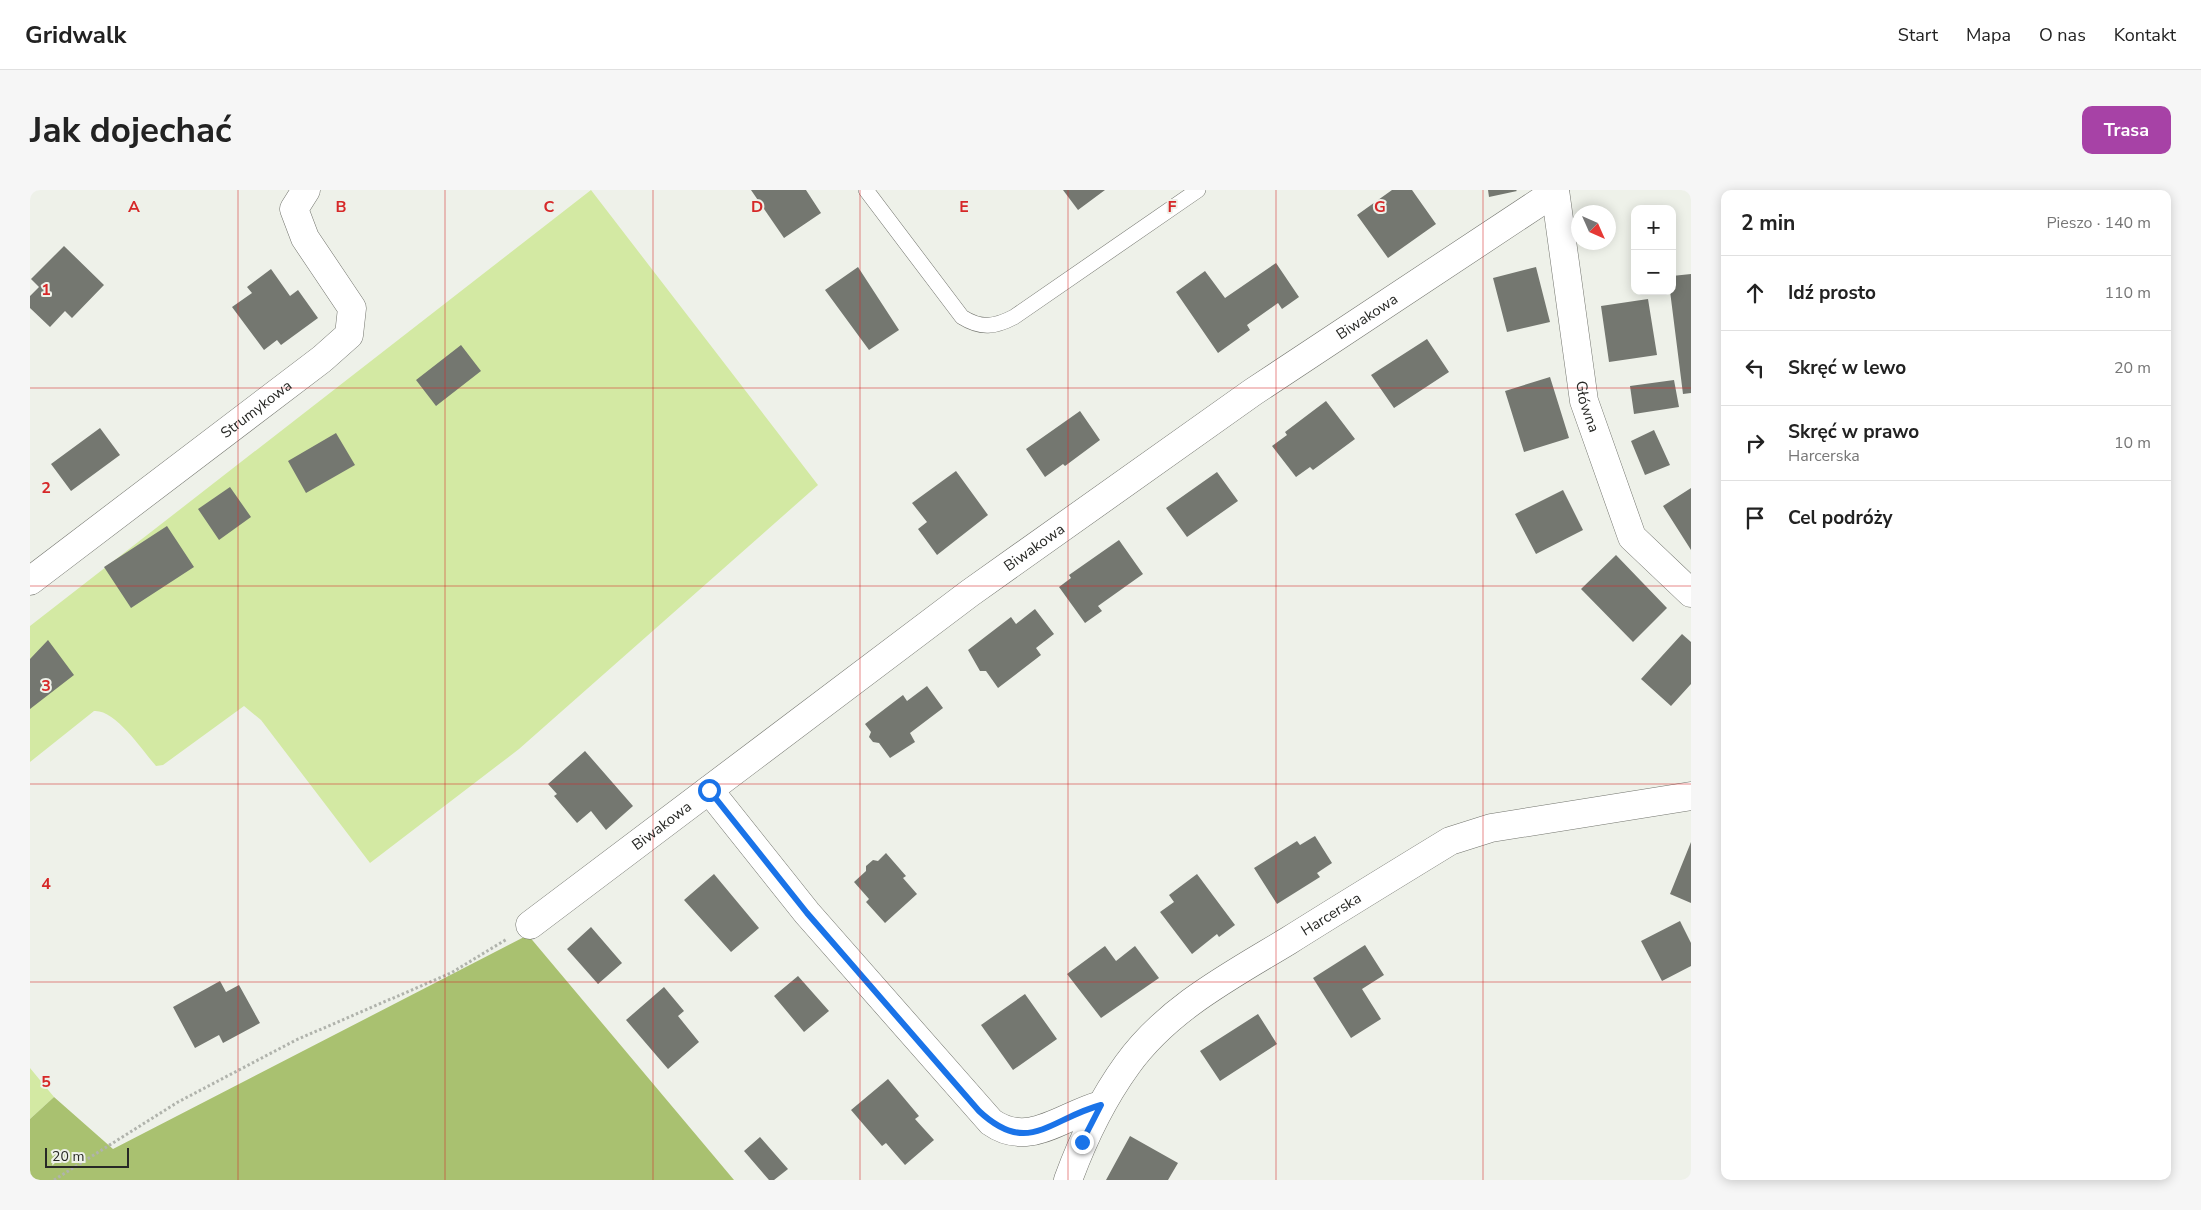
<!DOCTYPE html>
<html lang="pl">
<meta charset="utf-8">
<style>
body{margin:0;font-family:"Nunito Sans",sans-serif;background:#f6f6f6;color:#222}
.controls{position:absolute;right:15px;top:15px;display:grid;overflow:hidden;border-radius:10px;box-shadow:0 2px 12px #0003}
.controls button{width:45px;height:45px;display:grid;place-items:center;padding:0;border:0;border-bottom:1px solid #e0e0e0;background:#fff;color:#222;font:25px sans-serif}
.compass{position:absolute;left:1541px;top:15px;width:45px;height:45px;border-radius:50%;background:#fff;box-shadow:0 2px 12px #0003;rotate:135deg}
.scale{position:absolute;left:15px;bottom:12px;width:84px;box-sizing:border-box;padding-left:5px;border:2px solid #282926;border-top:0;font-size:14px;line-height:18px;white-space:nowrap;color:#282926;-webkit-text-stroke:4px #eef1e9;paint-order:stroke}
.stop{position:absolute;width:15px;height:15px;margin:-11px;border:4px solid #1a73e8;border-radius:50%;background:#fff}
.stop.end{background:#1a73e8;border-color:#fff;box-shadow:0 1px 5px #0008}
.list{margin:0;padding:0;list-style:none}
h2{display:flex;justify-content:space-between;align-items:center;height:65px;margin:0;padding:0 20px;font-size:21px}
h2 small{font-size:16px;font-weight:400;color:#767676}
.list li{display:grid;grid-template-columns:32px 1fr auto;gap:15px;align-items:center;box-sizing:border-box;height:75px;padding:0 20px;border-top:1px solid #e0e0e0}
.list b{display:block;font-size:19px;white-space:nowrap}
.list p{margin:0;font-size:16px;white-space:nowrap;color:#767676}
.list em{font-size:16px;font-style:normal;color:#767676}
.icon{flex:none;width:28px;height:28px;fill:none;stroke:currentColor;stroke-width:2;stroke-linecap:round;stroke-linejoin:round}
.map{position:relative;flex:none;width:1661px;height:990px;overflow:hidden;border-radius:10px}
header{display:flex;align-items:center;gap:30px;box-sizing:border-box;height:70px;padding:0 25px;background:#fff;border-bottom:1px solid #e0e0e0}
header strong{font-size:24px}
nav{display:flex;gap:28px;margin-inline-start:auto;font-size:18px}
.intro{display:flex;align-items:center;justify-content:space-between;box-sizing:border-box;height:120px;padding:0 30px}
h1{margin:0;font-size:35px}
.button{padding:12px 22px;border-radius:10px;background:#a742a6;color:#fff;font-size:18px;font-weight:700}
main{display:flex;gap:30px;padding:0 30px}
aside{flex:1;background:#fff;border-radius:10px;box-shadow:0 2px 12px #0003}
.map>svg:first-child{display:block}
</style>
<header>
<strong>Gridwalk</strong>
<nav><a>Start</a><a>Mapa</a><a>O nas</a><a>Kontakt</a></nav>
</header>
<div class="intro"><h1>Jak dojechać</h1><a class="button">Trasa</a></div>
<main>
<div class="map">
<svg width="1661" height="990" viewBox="0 0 1661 990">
<rect width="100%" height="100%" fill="#eef1e9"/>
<path fill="#d3e9a3" d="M 561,0 L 788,295 L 489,559 L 340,673 L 231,530 L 214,516 L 133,575 L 126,576 C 113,561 85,519 64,521 L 0,572 L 0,436 Z
M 0,878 L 24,907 L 0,929 Z"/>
<path fill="#a9c170" d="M 498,745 L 704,990 L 0,990 L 0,929 L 24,907 L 83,959 Z"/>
<path fill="#747770" d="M 721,0 L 776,0 L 791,23 L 754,48 Z
M 1033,0 L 1075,0 L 1048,20 Z
M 1362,0 L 1382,0 L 1406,34 L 1358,68 L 1327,25 Z
M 1458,0 L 1486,0 L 1487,1 L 1459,7 Z
M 34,56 L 74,95 L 42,128 L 35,121 L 20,137 L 0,118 L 0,106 L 9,97 L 1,89 Z
M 1246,73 L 1269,107 L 1252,119 L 1248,113 L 1217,135 L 1220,140 L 1188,163 L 1146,102 L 1175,81 L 1195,108 Z
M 828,77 L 869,140 L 839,160 L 795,100 Z
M 1506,77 L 1520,132 L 1477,142 L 1463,88 Z
M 241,79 L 260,106 L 268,100 L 288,128 L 251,155 L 247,150 L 234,160 L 202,117 L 222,103 L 217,97 Z
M 1661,84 L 1661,203 L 1653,204 L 1640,101 L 1642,101 L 1642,86 Z
M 1618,109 L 1627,165 L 1579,172 L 1571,116 Z
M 1397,149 L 1419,182 L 1364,218 L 1341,185 Z
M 431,155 L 451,181 L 406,216 L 386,190 Z
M 1520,187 L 1539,248 L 1494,262 L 1475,201 Z
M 1644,190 L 1649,217 L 1604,224 L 1600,196 Z
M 1296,211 L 1325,249 L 1283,280 L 1280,277 L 1266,287 L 1242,256 L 1257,245 L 1255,242 Z
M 1050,221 L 1070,250 L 1035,276 L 1033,274 L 1015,287 L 996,259 Z
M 70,238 L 90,265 L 41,301 L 21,274 Z
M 1624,240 L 1640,275 L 1615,285 L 1601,251 Z
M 306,243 L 325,275 L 276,303 L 258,271 Z
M 926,281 L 958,325 L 907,365 L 888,339 L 897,332 L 882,313 Z
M 1187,282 L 1208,311 L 1157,347 L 1136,318 Z
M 200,297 L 221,327 L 189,350 L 168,319 Z
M 1661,298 L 1661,360 L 1633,316 Z
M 1533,300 L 1553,340 L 1506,364 L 1485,324 Z
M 137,336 L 164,377 L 101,418 L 74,377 Z
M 1089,350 L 1113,384 L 1068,416 L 1072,421 L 1055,433 L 1029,397 L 1041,388 L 1039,385 Z
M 1586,365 L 1637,418 L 1603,452 L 1551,399 Z
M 1005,419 L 1024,444 L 1006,458 L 1011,465 L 968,498 L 956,481 L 950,481 L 938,460 L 981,427 L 986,434 Z
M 1652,444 L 1661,452 L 1661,494 L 1641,516 L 1611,489 Z
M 18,450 L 44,485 L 0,519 L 0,469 Z
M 897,496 L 913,518 L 880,543 L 885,552 L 860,568 L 849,553 L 843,552 L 839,547 L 841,542 L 835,534 L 873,505 L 877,511 Z
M 555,561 L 603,616 L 576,640 L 561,621 L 547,633 L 524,606 L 527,604 L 518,594 Z
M 1285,646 L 1302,673 L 1287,683 L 1290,687 L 1247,714 L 1224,678 L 1267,651 L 1270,655 Z
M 1661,652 L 1661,713 L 1640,704 Z
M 856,663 L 876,686 L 873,688 L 887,704 L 855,733 L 836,712 L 839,709 L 824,692 L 836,681 L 836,676 L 843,670 L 848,671 Z
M 684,684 L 729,738 L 701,762 L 654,710 Z
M 1167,684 L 1205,735 L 1189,747 L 1187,744 L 1162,764 L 1130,722 L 1144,712 L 1139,705 Z
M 1650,731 L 1661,753 L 1661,776 L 1632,791 L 1611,751 Z
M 561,737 L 592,773 L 568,794 L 537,759 Z
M 1335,755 L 1354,785 L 1332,799 L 1351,829 L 1321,848 L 1283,788 Z
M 1075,756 L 1086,771 L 1105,756 L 1129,788 L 1071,828 L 1037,784 Z
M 768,786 L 799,821 L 774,842 L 744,806 Z
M 190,791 L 196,802 L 209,795 L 230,833 L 193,853 L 189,845 L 165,858 L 143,817 Z
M 634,797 L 654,821 L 648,826 L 669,852 L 638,879 L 596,830 Z
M 995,804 L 1027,849 L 983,880 L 951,835 Z
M 1228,824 L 1247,854 L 1190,891 L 1170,861 Z
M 858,889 L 889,926 L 885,929 L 904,950 L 875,975 L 856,953 L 852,956 L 821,920 Z
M 1100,946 L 1148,973 L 1138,990 L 1076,990 Z
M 730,947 L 758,979 L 744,990 L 739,990 L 714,961 Z"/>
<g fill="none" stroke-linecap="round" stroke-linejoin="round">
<defs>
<path id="lane" d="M 836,0 L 932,127 C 951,139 965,137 984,127 L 1168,0"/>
<g id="street">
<path id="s1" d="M 1525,0 L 1554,211 L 1602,347 L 1661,403"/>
<path id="s2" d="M 0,391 L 292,169 L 319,145 L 322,118 L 275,48 L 264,19 L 276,0"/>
<path d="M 679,600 L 777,723 L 961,932 C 999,959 1033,925 1071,915"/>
<path id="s3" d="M 500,735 L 940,403 L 1223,202 L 1525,2"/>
<path id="s4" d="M 1038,990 C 1053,949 1071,911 1097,875 C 1137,819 1200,786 1258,751 C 1312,717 1366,684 1420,651 L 1461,638 L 1661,606"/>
</g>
</defs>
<use href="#lane" stroke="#72746d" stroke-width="16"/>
<use href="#street" stroke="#72746d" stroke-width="29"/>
<path stroke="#b0b3ac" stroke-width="3" stroke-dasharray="2.5 2.5" stroke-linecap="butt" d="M 24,990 L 148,912 L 266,850 L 421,783 L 477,749"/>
<use href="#lane" stroke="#fff" stroke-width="15"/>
<use href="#street" stroke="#fff" stroke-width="28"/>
</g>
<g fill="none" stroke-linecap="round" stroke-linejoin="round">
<path stroke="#1a73e8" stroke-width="6" d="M 679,600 L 777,723 L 949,921 C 998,967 1019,929 1071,915 L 1052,952"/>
</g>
<path fill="none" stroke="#d62828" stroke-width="1" stroke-opacity="0.55" d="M 208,0 L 208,990M 415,0 L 415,990M 623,0 L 623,990M 830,0 L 830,990M 1038,0 L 1038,990M 1246,0 L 1246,990M 1453,0 L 1453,990M 0,198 L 1661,198M 0,396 L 1661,396M 0,594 L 1661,594M 0,792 L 1661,792"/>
<g text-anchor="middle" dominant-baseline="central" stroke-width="4" stroke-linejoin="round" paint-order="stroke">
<g font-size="15" fill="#282926" stroke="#eef1e9">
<text stroke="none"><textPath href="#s3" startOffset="1035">Biwakowa</textPath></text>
<text stroke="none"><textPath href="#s1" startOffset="219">Główna</textPath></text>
<text stroke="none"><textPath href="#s2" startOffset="284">Strumykowa</textPath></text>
<text stroke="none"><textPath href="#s3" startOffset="630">Biwakowa</textPath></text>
<text stroke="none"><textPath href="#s3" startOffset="165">Biwakowa</textPath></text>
<text stroke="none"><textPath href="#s4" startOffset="385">Harcerska</textPath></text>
</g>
</g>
<g font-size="16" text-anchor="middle" font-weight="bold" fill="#d62828" stroke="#eef1e9" stroke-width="4" stroke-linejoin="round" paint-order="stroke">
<text x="104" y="22">A</text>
<text x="311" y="22">B</text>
<text x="519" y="22">C</text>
<text x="727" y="22">D</text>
<text x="934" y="22">E</text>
<text x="1142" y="22">F</text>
<text x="1350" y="22">G</text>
<text x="16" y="105">1</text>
<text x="16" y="303">2</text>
<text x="16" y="501">3</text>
<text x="16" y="699">4</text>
<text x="16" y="897">5</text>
</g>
</svg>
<div class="controls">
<button>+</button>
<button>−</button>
</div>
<svg class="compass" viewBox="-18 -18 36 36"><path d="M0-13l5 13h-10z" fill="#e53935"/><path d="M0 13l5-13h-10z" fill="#767676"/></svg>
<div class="scale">20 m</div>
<div class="stop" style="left:679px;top:600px"></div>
<div class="stop end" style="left:1052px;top:952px"></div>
</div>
<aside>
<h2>2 min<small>Pieszo · 140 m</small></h2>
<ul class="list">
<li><svg class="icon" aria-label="ahead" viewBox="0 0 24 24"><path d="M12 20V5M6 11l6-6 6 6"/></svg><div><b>Idź prosto</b></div><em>110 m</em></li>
<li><svg class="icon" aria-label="left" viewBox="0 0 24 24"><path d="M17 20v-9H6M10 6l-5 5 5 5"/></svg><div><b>Skręć w lewo</b></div><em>20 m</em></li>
<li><svg class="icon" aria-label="right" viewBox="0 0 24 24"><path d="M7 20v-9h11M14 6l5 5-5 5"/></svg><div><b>Skręć w prawo</b><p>Harcerska</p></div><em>10 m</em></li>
<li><svg class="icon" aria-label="arrive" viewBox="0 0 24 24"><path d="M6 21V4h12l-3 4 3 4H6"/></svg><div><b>Cel podróży</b></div></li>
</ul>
</aside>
</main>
